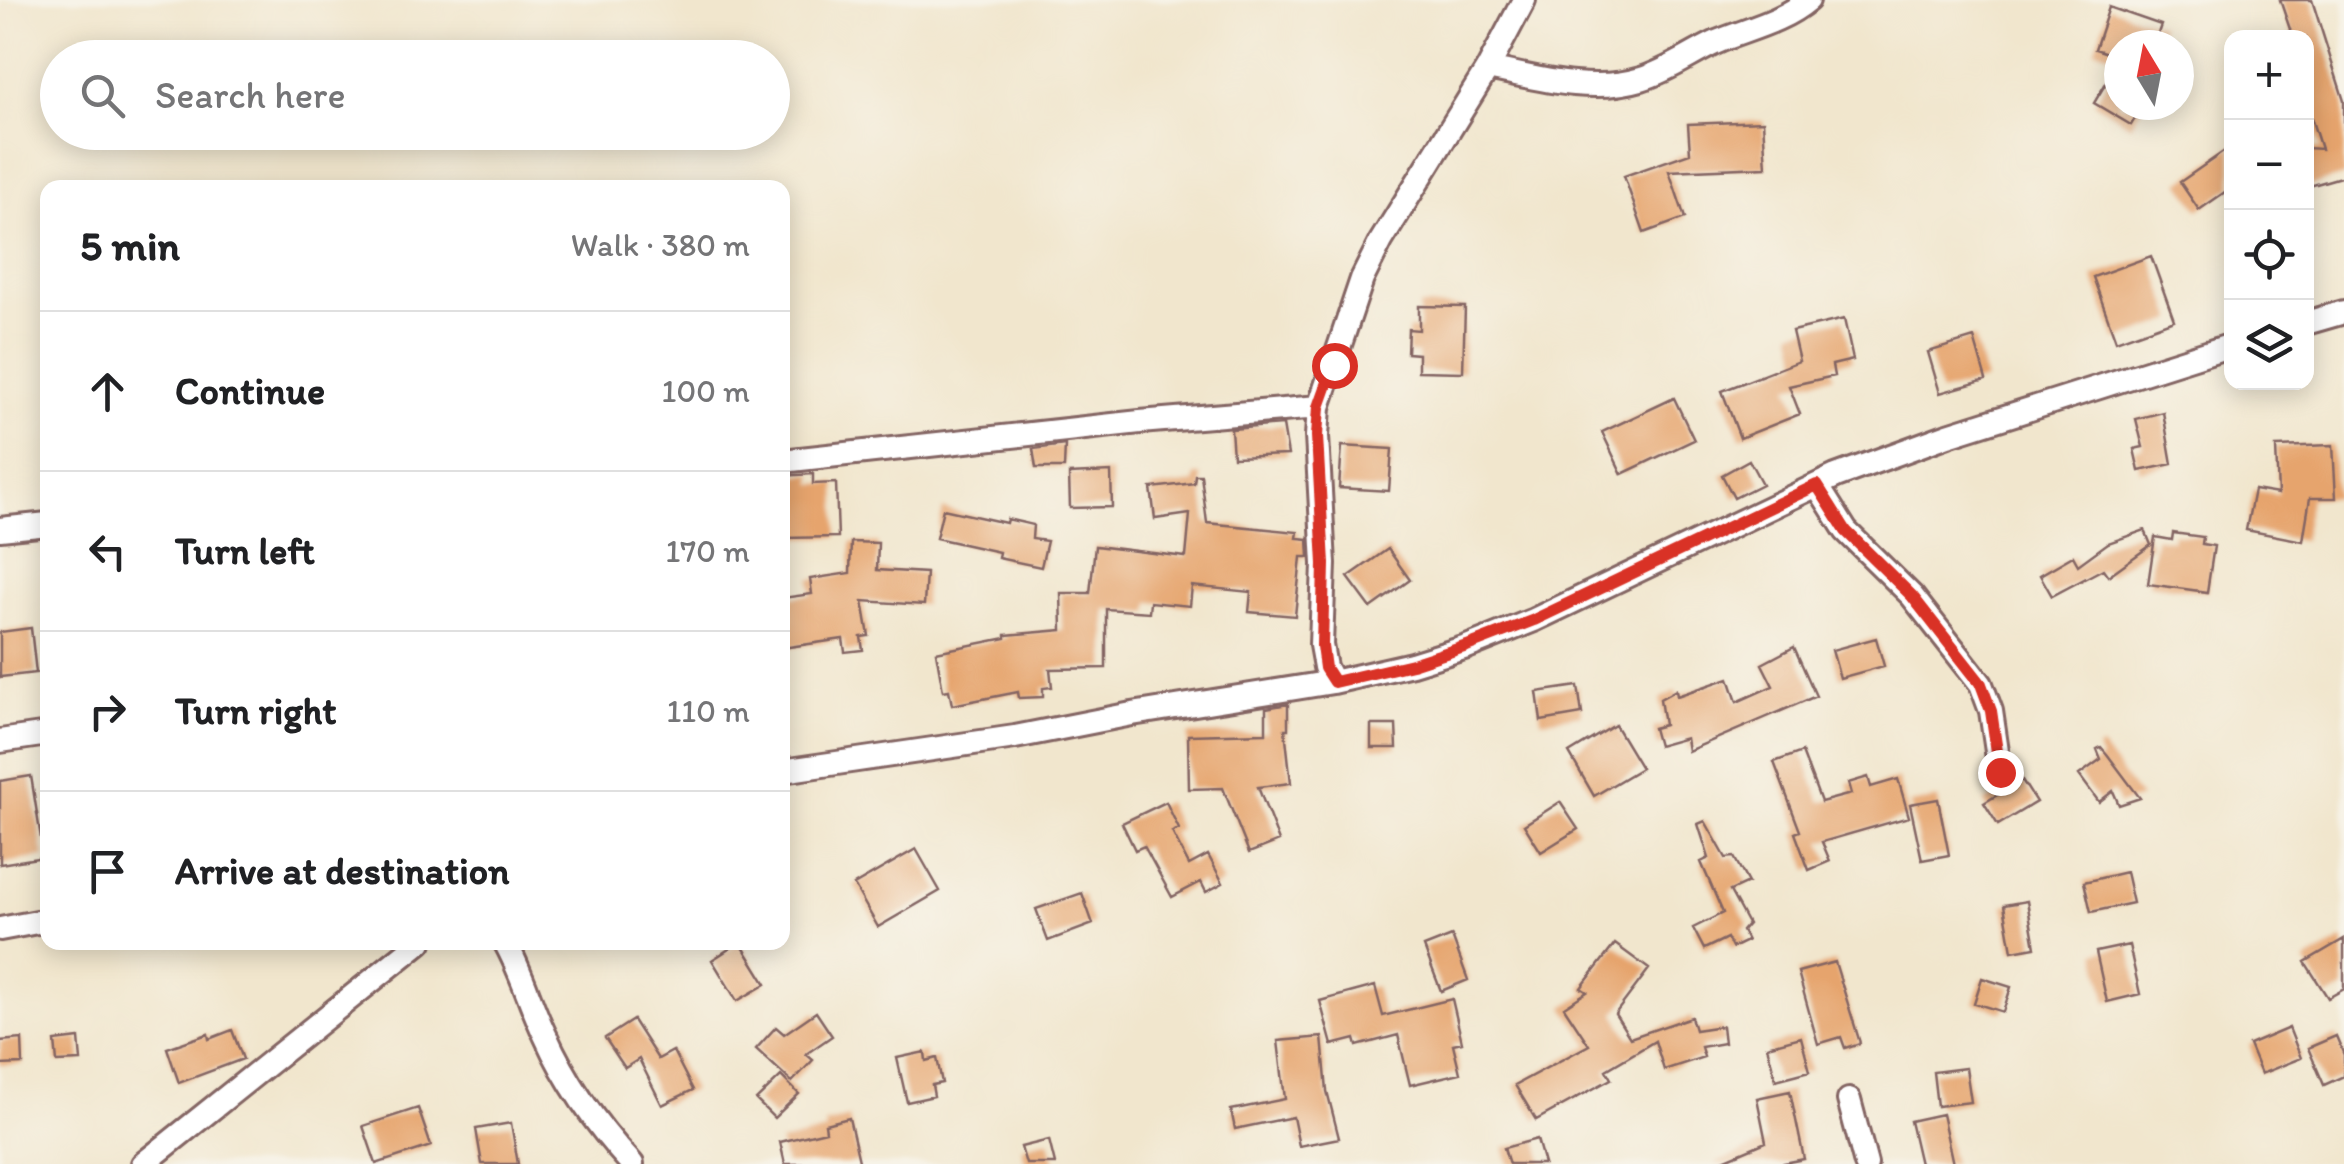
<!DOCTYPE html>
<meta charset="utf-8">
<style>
body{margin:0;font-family:Itim,sans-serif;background:#f6f6f6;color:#202124}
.controls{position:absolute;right:30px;top:30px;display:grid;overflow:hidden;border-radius:20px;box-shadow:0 5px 25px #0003}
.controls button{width:90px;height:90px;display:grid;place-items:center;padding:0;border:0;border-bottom:2px solid #e0e0e0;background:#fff;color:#202124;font:50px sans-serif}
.compass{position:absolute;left:2104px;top:30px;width:90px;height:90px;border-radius:50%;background:#fff;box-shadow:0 5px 25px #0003;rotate:350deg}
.stop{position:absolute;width:30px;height:30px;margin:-22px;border:8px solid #d93025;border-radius:50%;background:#fff}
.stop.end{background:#d93025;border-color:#fff;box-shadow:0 2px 10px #0008}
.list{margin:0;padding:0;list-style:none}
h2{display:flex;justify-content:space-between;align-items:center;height:130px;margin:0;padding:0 40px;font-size:42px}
h2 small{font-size:32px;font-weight:400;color:#757577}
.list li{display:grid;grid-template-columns:65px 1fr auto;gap:30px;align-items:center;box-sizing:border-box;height:160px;padding:0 40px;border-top:2px solid #e0e0e0}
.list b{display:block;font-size:38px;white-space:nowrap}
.list em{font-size:32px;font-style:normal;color:#757577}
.icon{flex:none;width:55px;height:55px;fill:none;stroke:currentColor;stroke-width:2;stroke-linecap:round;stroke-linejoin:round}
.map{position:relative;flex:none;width:2344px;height:1164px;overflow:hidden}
.search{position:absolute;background:#fff;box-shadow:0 5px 25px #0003;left:40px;top:40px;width:750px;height:110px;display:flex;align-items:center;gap:25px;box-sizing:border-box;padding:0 35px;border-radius:55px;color:#757577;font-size:38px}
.panel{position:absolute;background:#fff;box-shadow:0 5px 25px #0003;left:40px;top:180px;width:750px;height:770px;border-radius:20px}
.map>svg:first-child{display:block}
</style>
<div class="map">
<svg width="2344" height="1164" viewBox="0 0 2344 1164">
<rect width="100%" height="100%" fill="#f7f3e8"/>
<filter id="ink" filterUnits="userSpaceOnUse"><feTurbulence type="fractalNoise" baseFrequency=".01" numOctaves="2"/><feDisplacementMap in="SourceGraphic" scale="20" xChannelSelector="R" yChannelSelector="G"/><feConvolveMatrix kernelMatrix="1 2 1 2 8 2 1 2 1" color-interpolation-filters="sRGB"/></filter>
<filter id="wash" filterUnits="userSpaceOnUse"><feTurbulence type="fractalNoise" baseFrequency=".0048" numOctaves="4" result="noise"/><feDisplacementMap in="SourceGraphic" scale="40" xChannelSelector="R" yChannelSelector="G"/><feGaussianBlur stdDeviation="2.25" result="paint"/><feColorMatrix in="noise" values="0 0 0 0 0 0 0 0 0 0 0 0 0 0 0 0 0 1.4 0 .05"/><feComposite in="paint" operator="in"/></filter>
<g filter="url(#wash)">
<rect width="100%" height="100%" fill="#f1e6cd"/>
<g id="blocks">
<path fill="#e6a46d" d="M 2280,0 L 2312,0 L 2344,101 L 2344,176 L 2306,187 L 2306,148 L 2321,149 L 2306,102 L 2306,38 L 2293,38 Z
M 2109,7 L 2161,25 L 2154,45 L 2119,45 L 2119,57 L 2095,49 Z
M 2119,61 L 2119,105 L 2143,105 L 2131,125 L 2094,103 Z
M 1763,121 L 1766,167 L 1669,171 L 1685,218 L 1644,233 L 1624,176 L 1690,153 L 1688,124 Z
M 2232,146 L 2232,187 L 2199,210 L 2180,182 Z
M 2151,256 L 2174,320 L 2116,341 L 2093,277 Z
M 1419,306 L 1465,307 L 1463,372 L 1418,371 L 1418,354 L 1407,353 L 1408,329 L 1419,330 Z
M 1844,319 L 1853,360 L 1832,365 L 1834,376 L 1789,386 L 1800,414 L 1740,438 L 1722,391 L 1799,361 L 1792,331 Z
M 1974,338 L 1986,380 L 1940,393 L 1928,352 Z
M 1674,398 L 1694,440 L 1622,474 L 1602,432 Z
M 2163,412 L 2172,464 L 2139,471 L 2134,449 L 2143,447 L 2136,419 Z
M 1283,425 L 1288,455 L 1233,457 L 1231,429 Z
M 1065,445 L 1064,468 L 1036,468 L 1033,449 Z
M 2333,445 L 2336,498 L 2310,498 L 2303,541 L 2246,530 L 2254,490 L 2278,494 L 2276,447 Z
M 1342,446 L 1392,449 L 1389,491 L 1339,488 Z
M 1749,460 L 1762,484 L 1734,498 L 1722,475 Z
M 1111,472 L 1112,507 L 1070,508 L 1069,474 Z
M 813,474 L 813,484 L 836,483 L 838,537 L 782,538 L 782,476 Z
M 1195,475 L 1201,475 L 1207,523 L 1298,532 L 1297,538 L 1308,539 L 1309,557 L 1301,557 L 1295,616 L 1249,612 L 1251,592 L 1192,586 L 1190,606 L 1150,602 L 1149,612 L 1106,609 L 1106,668 L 1050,669 L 1052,687 L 1043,688 L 1043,697 L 1019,698 L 1018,692 L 952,705 L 949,690 L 943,691 L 936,652 L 1006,638 L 1006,635 L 1062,630 L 1061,593 L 1090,593 L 1095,546 L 1186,557 L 1190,514 L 1155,519 L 1151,488 L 1194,483 Z
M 943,509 L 1006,523 L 1007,519 L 1033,525 L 1032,539 L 1047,541 L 1041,567 L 998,558 L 999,552 L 936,538 Z
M 2145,530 L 2151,545 L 2108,576 L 2103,569 L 2052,596 L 2040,575 L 2073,556 L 2078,565 L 2108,543 Z
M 2173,533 L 2203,537 L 2202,544 L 2214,546 L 2207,592 L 2148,584 L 2155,537 L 2172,540 Z
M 851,542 L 878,543 L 877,570 L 926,573 L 924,605 L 863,601 L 869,636 L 861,637 L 863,650 L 845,652 L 843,639 L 782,648 L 782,598 L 812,594 L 810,579 L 850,573 Z
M 1388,549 L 1410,580 L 1371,608 L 1348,577 Z
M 31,628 L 36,673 L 0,677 L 0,632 Z
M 1876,638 L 1884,666 L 1840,678 L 1832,650 Z
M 1794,647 L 1816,696 L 1688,751 L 1686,738 L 1658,746 L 1653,728 L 1664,725 L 1660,699 L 1676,690 L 1677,696 L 1729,678 L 1737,702 L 1773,686 L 1762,664 Z
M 1578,686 L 1582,714 L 1541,721 L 1537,692 Z
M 1288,704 L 1288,729 L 1285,729 L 1291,783 L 1258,787 L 1279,841 L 1249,853 L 1223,788 L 1189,789 L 1188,735 L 1266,733 L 1266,708 Z
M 1371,725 L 1396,725 L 1397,748 L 1371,748 Z
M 1615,725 L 1641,768 L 1594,796 L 1569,753 Z
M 2101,747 L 2107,754 L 2140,798 L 2119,805 L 2113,791 L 2099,802 L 2079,775 L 2101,759 L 2097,749 Z
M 1802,752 L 1821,802 L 1851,794 L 1848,783 L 1868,777 L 1871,787 L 1898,779 L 1909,817 L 1822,842 L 1830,861 L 1809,870 L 1795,833 L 1800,831 L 1774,762 Z
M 31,776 L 44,857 L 0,864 L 0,781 Z
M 2022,780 L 2036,802 L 1998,825 L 1984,803 Z
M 1938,799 L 1949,855 L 1922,860 L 1910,804 Z
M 1166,802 L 1179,829 L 1172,832 L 1189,865 L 1208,855 L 1223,883 L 1206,892 L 1201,882 L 1172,897 L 1144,846 L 1135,850 L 1122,823 Z
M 1560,802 L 1578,829 L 1541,852 L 1524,825 Z
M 1705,821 L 1726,858 L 1734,857 L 1748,883 L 1730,891 L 1748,924 L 1742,931 L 1747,941 L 1732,948 L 1727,938 L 1704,949 L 1693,928 L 1723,913 L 1701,862 L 1709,858 L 1698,824 Z
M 916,849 L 940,891 L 878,927 L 854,885 Z
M 2126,872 L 2133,903 L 2091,912 L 2084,882 Z
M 1082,893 L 1093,924 L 1048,941 L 1036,909 Z
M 2027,901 L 2035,947 L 2012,951 L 2004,905 Z
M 1452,936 L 1468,980 L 1441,991 L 1424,947 Z
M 2344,939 L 2344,989 L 2328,998 L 2305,962 Z
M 740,942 L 766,984 L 737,1001 L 712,960 Z
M 1615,944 L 1649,969 L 1615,1014 L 1630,1038 L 1691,1017 L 1695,1030 L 1722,1026 L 1724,1043 L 1701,1047 L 1704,1057 L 1664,1070 L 1655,1041 L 1606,1070 L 1611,1079 L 1536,1120 L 1515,1085 L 1589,1045 L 1564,1007 L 1587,992 L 1581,988 Z
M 2129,945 L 2140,994 L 2107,1002 L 2096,952 Z
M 1835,962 L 1860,1043 L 1845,1048 L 1841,1037 L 1818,1044 L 1798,972 Z
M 1982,978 L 2011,987 L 2003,1012 L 1974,1003 Z
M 1375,986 L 1383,1016 L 1452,999 L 1462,1042 L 1453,1044 L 1460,1073 L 1410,1085 L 1398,1035 L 1357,1046 L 1355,1039 L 1332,1045 L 1320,1001 Z
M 816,1012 L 832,1036 L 806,1054 L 813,1060 L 792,1082 L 756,1049 L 776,1027 L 784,1034 Z
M 633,1020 L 658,1059 L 673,1051 L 693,1090 L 662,1105 L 639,1059 L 625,1068 L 605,1038 Z
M 2289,1028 L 2301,1058 L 2261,1074 L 2249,1045 Z
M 232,1030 L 243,1059 L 179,1083 L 167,1048 L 208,1034 L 209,1039 Z
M 2336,1036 L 2344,1055 L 2344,1076 L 2324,1085 L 2308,1048 Z
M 1322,1037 L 1327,1091 L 1339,1138 L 1299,1146 L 1293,1117 L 1235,1129 L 1231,1110 L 1285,1099 L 1278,1041 Z
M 1801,1037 L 1810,1071 L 1776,1080 L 1767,1046 Z
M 79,1038 L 81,1061 L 57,1062 L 55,1041 Z
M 22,1039 L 23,1064 L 0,1065 L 0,1041 Z
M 925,1052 L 926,1061 L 937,1058 L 942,1083 L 932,1085 L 934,1096 L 907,1102 L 897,1058 Z
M 1966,1068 L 1971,1102 L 1937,1106 L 1933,1072 Z
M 781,1076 L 799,1094 L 774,1118 L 756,1100 Z
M 1790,1091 L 1804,1159 L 1779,1164 L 1714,1164 L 1766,1142 L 1757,1098 Z
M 418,1108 L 431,1146 L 376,1164 L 363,1126 Z
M 1942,1114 L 1953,1164 L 1920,1164 L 1910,1121 Z
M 849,1118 L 859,1161 L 846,1164 L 785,1164 L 780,1142 L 826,1131 L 825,1124 Z
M 511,1123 L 518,1164 L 482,1164 L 476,1129 Z
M 1537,1139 L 1544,1164 L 1509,1164 L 1504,1148 Z
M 1049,1140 L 1055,1164 L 1026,1164 L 1021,1147 Z"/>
</g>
</g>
<g filter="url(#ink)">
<use href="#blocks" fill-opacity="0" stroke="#846564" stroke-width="2.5"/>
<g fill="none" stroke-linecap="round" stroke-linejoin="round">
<defs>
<path id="minor" d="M 1488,68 C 1536,78 1591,94 1641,79 C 1668,71 1691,54 1717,42 C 1748,29 1782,22 1808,0
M 2306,323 L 2344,312
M 782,461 L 1140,422 L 1319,407
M 1817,485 L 1846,531 L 1912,596 L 1981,684 L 1991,711 L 2000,772
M 0,529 L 48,524
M 1333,682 L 1325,667 L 1321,645 L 1324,564 L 1317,436 L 1319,407 L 1362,279 L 1381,241 L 1488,68 L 1524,0
M 0,741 L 48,734
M 782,771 L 1015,737 L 1132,714 L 1333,682 L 1412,664 L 1467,647 L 1534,620 L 1836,476 L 1948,435 L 2232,345
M 0,929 L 48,920
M 505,942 C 522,972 530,1004 545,1035 C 566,1082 597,1126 632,1164
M 1849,1100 L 1866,1164
M 143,1164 L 420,942"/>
</defs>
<use href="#minor" stroke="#846564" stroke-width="28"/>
<use href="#minor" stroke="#fff" stroke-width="22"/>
</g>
</g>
<g fill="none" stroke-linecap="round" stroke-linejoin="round" filter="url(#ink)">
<path stroke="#d93025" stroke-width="12" d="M 1334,365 L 1319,407 L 1317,436 L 1324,564 L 1322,646 L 1325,668 L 1334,682 L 1412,664 L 1467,646 L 1534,620 L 1817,485 L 1846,531 L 1912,596 L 1981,684 L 1991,711 L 2000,772"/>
</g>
</svg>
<div class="controls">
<button>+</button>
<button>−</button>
<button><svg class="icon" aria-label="locate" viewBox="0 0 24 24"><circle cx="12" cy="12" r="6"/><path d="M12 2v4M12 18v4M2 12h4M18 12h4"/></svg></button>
<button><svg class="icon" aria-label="layers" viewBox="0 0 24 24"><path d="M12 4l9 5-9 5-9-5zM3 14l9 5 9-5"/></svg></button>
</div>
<svg class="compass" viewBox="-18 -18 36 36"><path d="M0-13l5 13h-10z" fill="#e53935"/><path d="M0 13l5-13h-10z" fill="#757577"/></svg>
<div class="stop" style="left:1334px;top:365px"></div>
<div class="stop end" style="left:2000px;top:772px"></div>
<div class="search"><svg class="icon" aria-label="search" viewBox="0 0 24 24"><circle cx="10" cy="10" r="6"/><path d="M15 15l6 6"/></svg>Search here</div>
<section class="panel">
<h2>5 min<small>Walk · 380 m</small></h2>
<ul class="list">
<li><svg class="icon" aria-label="ahead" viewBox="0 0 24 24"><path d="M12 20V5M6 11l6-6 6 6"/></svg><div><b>Continue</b></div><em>100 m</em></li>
<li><svg class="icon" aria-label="left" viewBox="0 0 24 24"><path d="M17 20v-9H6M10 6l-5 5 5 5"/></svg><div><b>Turn left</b></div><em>170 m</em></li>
<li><svg class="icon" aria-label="right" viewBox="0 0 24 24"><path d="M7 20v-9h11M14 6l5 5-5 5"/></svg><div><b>Turn right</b></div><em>110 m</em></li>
<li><svg class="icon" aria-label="arrive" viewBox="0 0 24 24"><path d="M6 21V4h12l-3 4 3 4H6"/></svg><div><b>Arrive at destination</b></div></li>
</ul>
</section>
</div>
